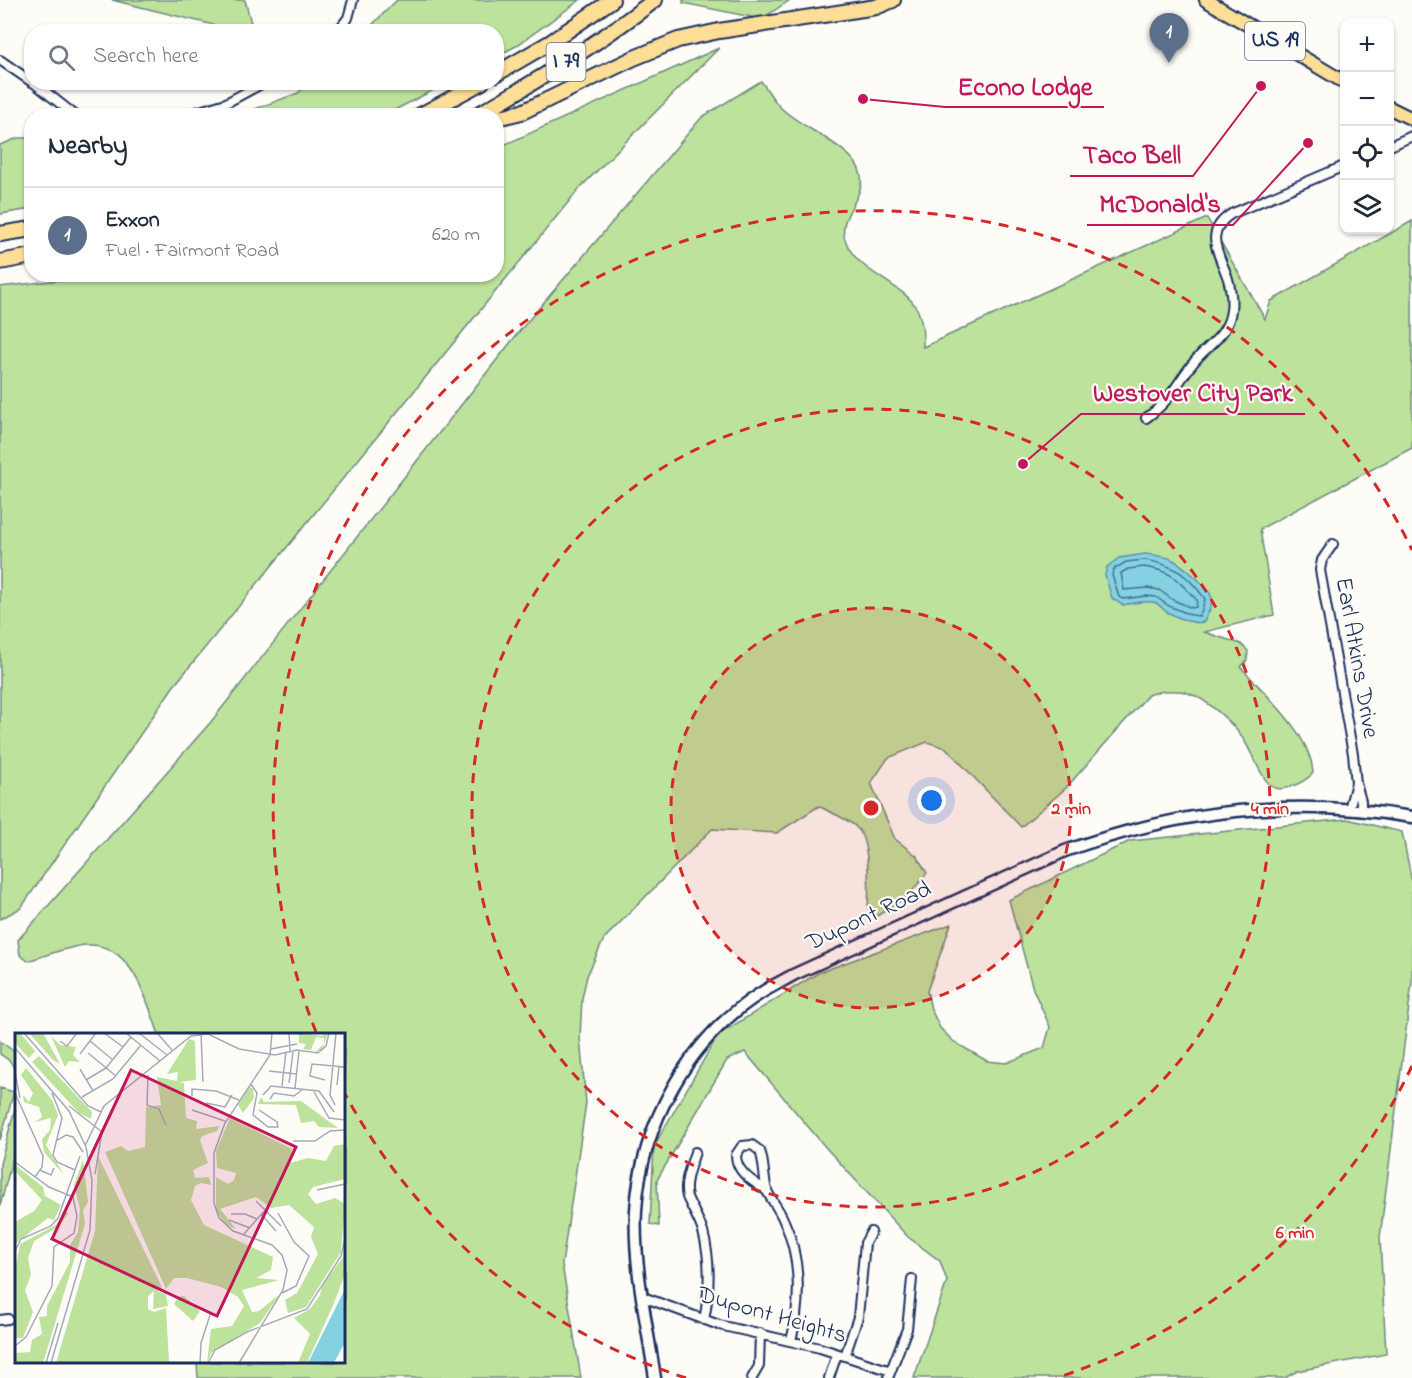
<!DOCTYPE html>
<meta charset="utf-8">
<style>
body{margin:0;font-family:"Indie Flower",sans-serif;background:#f2f2f3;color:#1f2937}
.controls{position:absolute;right:18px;top:18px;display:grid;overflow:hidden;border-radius:12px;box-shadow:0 2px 4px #0004}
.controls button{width:54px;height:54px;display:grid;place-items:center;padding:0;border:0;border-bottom:2px solid #e0e1e3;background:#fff;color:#1f2937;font:30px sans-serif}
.you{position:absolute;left:932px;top:801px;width:21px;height:21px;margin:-15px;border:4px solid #fff;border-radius:50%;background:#1a73e8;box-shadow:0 0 0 9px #1a73e833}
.badge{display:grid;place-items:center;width:39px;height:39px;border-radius:50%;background:#b45309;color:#fff;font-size:20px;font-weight:700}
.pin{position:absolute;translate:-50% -50px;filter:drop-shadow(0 2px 3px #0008)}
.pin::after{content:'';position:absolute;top:32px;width:21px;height:18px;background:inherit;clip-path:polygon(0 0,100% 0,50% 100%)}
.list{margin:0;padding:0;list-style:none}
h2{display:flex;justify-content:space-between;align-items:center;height:78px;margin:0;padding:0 24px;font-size:26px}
h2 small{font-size:20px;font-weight:400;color:#747a83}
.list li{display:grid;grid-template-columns:39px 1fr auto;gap:18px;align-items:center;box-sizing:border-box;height:96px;padding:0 24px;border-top:2px solid #e0e1e3}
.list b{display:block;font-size:22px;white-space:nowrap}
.list p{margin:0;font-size:20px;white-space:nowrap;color:#747a83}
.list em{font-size:20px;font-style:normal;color:#747a83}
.icon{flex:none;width:33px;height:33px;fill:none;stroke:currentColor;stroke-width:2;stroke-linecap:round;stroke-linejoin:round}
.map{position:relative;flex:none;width:1412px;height:1378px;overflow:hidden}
.search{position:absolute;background:#fff;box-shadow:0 2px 4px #0004;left:24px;top:24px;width:480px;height:66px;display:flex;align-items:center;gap:15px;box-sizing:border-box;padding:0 21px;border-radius:24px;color:#747a83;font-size:22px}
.panel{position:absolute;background:#fff;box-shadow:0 2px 4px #0004;left:24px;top:108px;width:480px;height:174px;border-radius:24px}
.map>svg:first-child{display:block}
</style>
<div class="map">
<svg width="1412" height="1378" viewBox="0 0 1412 1378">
<rect width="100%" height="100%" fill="#fdfcf7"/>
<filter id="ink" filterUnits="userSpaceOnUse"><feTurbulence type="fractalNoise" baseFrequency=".0167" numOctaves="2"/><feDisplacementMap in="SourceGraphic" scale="12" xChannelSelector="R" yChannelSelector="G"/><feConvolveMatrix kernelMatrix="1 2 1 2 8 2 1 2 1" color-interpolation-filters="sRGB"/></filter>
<g filter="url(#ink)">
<path fill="#bde29c" stroke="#6c887d" stroke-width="1.5" d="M 112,0 L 245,0 L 251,23 L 226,28 Z
M 397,0 L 580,0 L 516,46 L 497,56 L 496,32 L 366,31 Z
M 683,0 L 790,0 L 766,16 L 756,18 L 683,3 Z
M 719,48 L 579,189 L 173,687 L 21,908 L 0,919 L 0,287 L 110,274 L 496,274 L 497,148 Z
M 761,81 C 767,89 773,100 780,107 C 799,127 849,145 859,169 C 871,196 834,215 846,242 C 859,275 905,283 918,311 C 923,323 923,334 923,347 L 1207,218 L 1265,319 L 1271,301 L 1412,221 L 1412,448 L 1260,529 L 1274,615 L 1204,632 L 1241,644 L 1248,651 L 1247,660 L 1241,667 C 1265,695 1311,734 1313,773 C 1305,782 1280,796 1269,784 C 1260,775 1251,751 1244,740 C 1233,723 1207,699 1188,693 C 1177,689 1158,691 1148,695 L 1066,788 L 1021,827 L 946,748 L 927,742 L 888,758 L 871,783 L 895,839 L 917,856 L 927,873 L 909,895 L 877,916 L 868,908 C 869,891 870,840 857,828 C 850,820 829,812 819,806 L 777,833 L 712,829 L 604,939 L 587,976 L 582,998 L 580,1038 L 586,1103 L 562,1264 L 581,1378 L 198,1378 L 197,1362 L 344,1362 L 344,1034 L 159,1034 C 146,1001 133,942 86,945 C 70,946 44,956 28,961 L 20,955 L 18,940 L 210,723 L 522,328 L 702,117 Z
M 309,83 L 309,82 L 447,83 L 385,115 L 239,115 L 298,93 Z
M 18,138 L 31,138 L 31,209 L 0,214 L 0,145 Z
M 1347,819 L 1402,832 L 1412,882 L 1412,982 L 1380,1237 L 1386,1354 L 1297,1371 L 1285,1378 L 914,1378 L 947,1281 L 940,1261 L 908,1237 L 827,1149 L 745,1052 L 727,1060 L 657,1180 L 659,1226 L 650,1224 L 654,1146 L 718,1035 L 818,973 L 951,924 L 927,991 L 931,1009 L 940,1028 L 954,1042 L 987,1061 L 1006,1063 L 1044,1048 L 1050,1027 L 1033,989 L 1009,900 L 1130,841 Z
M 0,1041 L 16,1053 L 16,1072 L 10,1061 L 0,1054 Z
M 0,1088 L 14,1092 L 0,1140 Z
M 16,1105 L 16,1146 L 0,1206 L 0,1164 Z"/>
<path fill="#84d1e2" stroke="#5a90ad" stroke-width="1.5" d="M 1145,554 C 1153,555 1161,556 1169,558 C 1179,562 1212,588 1212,600 C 1212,607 1207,615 1204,622 C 1193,625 1177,617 1167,612 C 1163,610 1160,605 1156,603 C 1146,599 1132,604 1122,605 L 1112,598 L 1105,575 L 1107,567 L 1119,558 Z"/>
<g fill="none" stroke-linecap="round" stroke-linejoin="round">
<path stroke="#457093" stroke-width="1.5" d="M 1145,560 C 1175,565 1188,575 1205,599 L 1200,616 L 1191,615 L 1169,606 L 1156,597 L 1146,596 L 1123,599 L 1119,597 L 1112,575 L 1113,570 L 1126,562 Z
M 1144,567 C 1176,572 1176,580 1197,600 L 1196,607 L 1192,608 L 1173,600 L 1159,590 L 1147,588 L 1124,590 L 1121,573 L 1128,569 Z"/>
<defs>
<path id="street" d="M 337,32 L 348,18 L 353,0
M 0,60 L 32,82
M 33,82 L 76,116
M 183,116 L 226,103 L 265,82
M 1390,146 L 1412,136
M 1146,418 C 1172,400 1175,385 1194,362 C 1207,346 1225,337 1230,316 C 1233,304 1231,290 1228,279 C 1220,254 1202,233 1231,214 L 1344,166
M 1333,544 L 1322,560 L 1320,570 L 1353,754 L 1356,783 L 1361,801 L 1361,811
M 1349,809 L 1356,783
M 695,1152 C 691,1165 683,1183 687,1197 C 692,1209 699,1219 703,1232 C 711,1261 710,1290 704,1320
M 767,1191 C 754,1182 736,1173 736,1155 L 742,1146 L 752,1145 L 760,1151 C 765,1164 763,1180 768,1193 C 773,1202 780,1211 784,1221 C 801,1257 801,1303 791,1341
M 643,1297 L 719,1325 L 820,1348 L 891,1371
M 0,1320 L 8,1319
M 845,1356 L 858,1317 L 865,1243 L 871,1232
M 752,1378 L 759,1366 L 760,1333
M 829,1378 L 837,1354
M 888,1378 L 907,1329 L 912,1279"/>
<path id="secondary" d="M 655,1378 C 647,1324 633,1264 636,1210 C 641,1125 688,1039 761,993 C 772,986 783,981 793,975 L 1065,851 C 1179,810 1291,797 1412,817"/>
<path id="primary" d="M 1206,0 L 1344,82
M 1390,108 L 1412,119"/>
<path id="highway" d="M 496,74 L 551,42 L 612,0
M 419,116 L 482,82
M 475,116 C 538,81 598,43 655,0
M 496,118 L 522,112 L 634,58 L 678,40 L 719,31 L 876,7 L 893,0
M 0,234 L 32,229
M 0,262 L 32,256"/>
</defs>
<use href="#street" stroke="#1b2f5e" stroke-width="12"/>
<use href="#secondary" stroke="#1b2f5e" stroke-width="15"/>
<use href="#primary" stroke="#1b2f5e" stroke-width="16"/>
<use href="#highway" stroke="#1b2f5e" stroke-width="18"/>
<use href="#street" stroke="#fdfcf7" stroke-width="8"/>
<use href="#secondary" stroke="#fdfcf7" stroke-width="10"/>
<use href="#primary" stroke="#fdde96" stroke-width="12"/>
<use href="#highway" stroke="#fdde96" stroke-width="14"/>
</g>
</g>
<circle cx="871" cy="808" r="200" fill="#d62828" fill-opacity=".12"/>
<g fill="none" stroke="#d62828" stroke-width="3" stroke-dasharray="10 8">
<circle cx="871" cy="808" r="200"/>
<circle cx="871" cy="808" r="399"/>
<path d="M1412 1066A599 599 0 0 1 1056 1378M686 1378A599 599 0 0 1 345 1094M316 1032A599 599 0 0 1 1412 550"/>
</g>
<g text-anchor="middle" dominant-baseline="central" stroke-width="4.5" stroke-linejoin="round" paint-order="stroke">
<g fill="#fdfcf7" stroke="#5f6c8c" stroke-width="1.5">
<rect x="1245" y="22" width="60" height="38" rx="4.5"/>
<rect x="546.5" y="43" width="39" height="38" rx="4.5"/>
</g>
<g font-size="22" font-weight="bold" fill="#1b2f5e">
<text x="1275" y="41">US 19</text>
<text x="566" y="62">I 79</text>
</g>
<g font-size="24" fill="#1b2f5e" stroke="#fdfcf7">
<text transform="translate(1356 658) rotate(80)">Earl Atkins Drive</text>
<text transform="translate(869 917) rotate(-25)">Dupont Road</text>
<text transform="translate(772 1316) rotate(16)">Dupont Heights</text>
</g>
</g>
<g transform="translate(15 1033)">
<rect width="330" height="330" fill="#fdfcf7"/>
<path d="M 0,0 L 5,0 L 20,18 L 14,25 L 0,10 ZM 14,0 L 28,0 L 45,31 L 38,27 ZM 284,0 L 306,3 L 313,0 L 307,17 L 299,20 L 309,11 L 309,5 L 301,4 L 296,17 L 288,16 L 291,11 L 284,10 ZM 36,3 L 45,12 L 61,14 L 58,22 L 65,29 L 54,28 L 50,34 ZM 174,6 L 180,8 L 181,47 L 164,49 L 169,50 L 171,85 L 182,88 L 181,96 L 204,93 L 202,98 L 187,103 L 185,107 L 193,130 L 178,137 L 180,145 L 194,144 L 196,152 L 186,150 L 180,153 L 176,167 L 189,192 L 258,224 L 256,237 L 241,245 L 264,247 L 227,257 L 237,279 L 244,278 L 265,261 L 245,290 L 196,320 L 192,330 L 196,296 L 217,293 L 229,273 L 223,264 L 206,254 L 172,245 L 159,245 L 151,256 L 90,119 L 106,113 L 113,118 L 130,114 L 131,74 L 146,72 L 142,44 L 162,48 L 163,39 L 152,41 ZM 24,23 L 77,79 L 76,86 L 64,80 L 17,29 ZM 11,35 L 37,67 L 43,82 L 31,112 L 49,142 L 29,119 L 27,106 L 35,97 L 36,85 L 20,89 L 27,84 L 24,74 L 9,69 L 8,62 L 14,69 L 18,60 L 6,42 ZM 234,54 L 238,55 L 239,65 L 228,80 L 223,72 ZM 246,64 L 249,69 L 286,68 L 323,95 L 304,94 L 299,88 L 286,90 L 281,72 L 243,71 ZM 215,85 L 277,116 L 275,130 L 293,125 L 311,128 L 319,113 L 330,111 L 330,146 L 298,154 L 293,161 L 301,171 L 320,165 L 330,171 L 326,219 L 291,274 L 273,280 L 270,267 L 282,260 L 303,221 L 296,204 L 299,194 L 274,172 L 256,175 L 241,164 L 205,176 L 221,196 L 211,192 L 201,178 L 201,144 L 213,151 L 219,147 L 221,140 L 202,135 L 201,118 ZM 83,123 L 147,254 L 142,258 L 151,261 L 153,273 L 138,276 L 139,258 L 133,263 L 133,276 L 139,279 L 151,275 L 154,330 L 41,330 L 80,198 ZM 68,127 L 73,169 L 68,177 L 70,191 L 28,330 L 0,330 L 0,320 L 15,319 L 17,307 L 27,301 L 24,284 L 32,283 L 32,273 L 55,229 L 55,212 L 63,199 L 65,176 L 59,152 ZM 0,132 L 28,154 L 30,163 L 46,172 L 39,187 L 33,185 L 0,211 L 0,189 L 19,178 L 27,167 L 0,138 ZM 51,177 L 53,181 L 43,194 L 19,208 L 13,225 L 16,242 L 10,257 L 18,279 L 8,305 L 0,305 L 0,239 L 5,211 L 41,192 ZM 330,211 L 330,241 L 319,270 L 292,330 L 283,330 L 295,301 L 279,285 L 295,276 L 305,262 L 307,252 L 328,224 ZM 169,263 L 185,278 L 178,288 L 159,271 L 163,264 Z" fill="#bde29c"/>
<path d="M 330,256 L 330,309 L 319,330 L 293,330 Z" fill="#84d1e2"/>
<path fill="none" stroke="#a3aaba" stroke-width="1.5" d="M 9,0 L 73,73 L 86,79M 89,0 L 108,14M 111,0 L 145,28M 124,0 L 152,22M 142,0 L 157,17M 274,0 L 275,18M 186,1 L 188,49M 45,8 L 52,13 L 62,0M 75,8 L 98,27M 0,15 L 54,78 L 71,114 L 77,147 L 75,197 L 36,330M 256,16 L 282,11M 73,20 L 101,43M 65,21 L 81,0M 91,35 L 116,4M 65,36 L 78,58M 254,38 L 281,41M 0,39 L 5,65M 133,42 L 132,72 L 144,76 L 151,92M 71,47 L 91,35M 310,47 L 295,43 L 297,31 L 330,34M 274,50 L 278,19M 236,51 L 242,60 L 238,82 L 253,94 L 263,94 L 262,89 L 244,77M 322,52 L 324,33M 267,53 L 271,19M 280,55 L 284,18M 298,57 L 314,85 L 330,87M 0,60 L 28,123 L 27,134 L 20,144M 37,60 L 47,85 L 38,122 L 42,129 L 60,137M 248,62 L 256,53 L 304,58 L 319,79M 177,63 L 177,56 L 201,58 L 224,67M 67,64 L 98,46 L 126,12M 255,66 L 259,60 L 279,63 L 288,56M 191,70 L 210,74 L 217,62M 320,72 L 315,62 L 321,0M 54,73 L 87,99 L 80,141M 177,77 L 210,88M 41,108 L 51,102 L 58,104 L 68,119M 278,108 L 300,108 L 315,98 L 330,97M 70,113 L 89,73 L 176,3 L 193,1 L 224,16 L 260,22 L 282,17 L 303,20 L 311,13 L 314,0M 0,129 L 34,154 L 58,164 L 62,183 L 59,200 L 39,214 L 37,253 L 11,304 L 0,313M 25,137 L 36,142 L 39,135M 302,157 L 330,151M 241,168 L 266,193M 263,180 L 279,209 L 294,223 L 281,253 L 267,260M 223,181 L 216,181 L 230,181 L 242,186M 246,181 L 261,198M 43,185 L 65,123M 214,187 L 235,195M 229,201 L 251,176M 0,218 L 6,206 L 36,193 L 44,184M 31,330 L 43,290M 185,330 L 186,310 L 196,279M 193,330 L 200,317 L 232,299 L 292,276 L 326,223 L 330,206M 224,330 L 268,257 L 272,237 L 267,222 L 257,212 L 218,198 L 204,185 L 199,170 L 199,120 L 210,90 L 255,22 L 257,0"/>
<path fill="#c2185b" fill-opacity="0.15" stroke="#c2185b" stroke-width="3" d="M 116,37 L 281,114 L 202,283 L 37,206 Z"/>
<rect width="330" height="330" fill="none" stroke="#1b2f5e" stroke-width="3"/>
</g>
<circle cx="871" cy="808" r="9" fill="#d62828" stroke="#fdfcf7" stroke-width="3"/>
<g font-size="18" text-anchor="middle" font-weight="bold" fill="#d62828" stroke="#fdfcf7" stroke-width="4.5" stroke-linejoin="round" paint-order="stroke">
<text x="1071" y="814">2 min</text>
<text x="1270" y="814">4 min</text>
<text x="1295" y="1238">6 min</text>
</g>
<path fill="none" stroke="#c2185b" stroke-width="2" d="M863 99L945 107H1104M1261 86L1193 176H1070M1308 143L1233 225H1087M1023 464L1081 414H1305"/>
<g fill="#c2185b" stroke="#fdfcf7" stroke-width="2">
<circle cx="863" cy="99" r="6"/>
<circle cx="1261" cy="86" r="6"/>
<circle cx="1308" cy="143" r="6"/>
<circle cx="1023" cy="464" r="6"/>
</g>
<g font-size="26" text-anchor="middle" font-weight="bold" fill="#c2185b" stroke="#fdfcf7" stroke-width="4.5" stroke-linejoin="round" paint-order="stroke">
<text x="1025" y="95">Econo Lodge</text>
<text x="1132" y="163">Taco Bell</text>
<text x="1160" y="212">McDonald's</text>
<text x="1193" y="401">Westover City Park</text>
</g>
</svg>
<div class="controls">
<button>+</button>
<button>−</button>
<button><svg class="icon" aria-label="locate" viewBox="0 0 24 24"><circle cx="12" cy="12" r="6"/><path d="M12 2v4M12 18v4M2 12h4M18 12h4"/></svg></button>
<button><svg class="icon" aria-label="layers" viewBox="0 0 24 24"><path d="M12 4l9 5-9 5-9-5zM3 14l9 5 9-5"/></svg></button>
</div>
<div class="you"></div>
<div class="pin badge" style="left:1169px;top:63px;background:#5c6f8a">1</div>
<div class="search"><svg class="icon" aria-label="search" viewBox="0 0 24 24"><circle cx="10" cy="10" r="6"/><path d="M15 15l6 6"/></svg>Search here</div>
<section class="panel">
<h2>Nearby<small></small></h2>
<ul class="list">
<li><span class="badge" style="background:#5c6f8a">1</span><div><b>Exxon</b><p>Fuel · Fairmont Road</p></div><em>620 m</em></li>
</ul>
</section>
</div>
